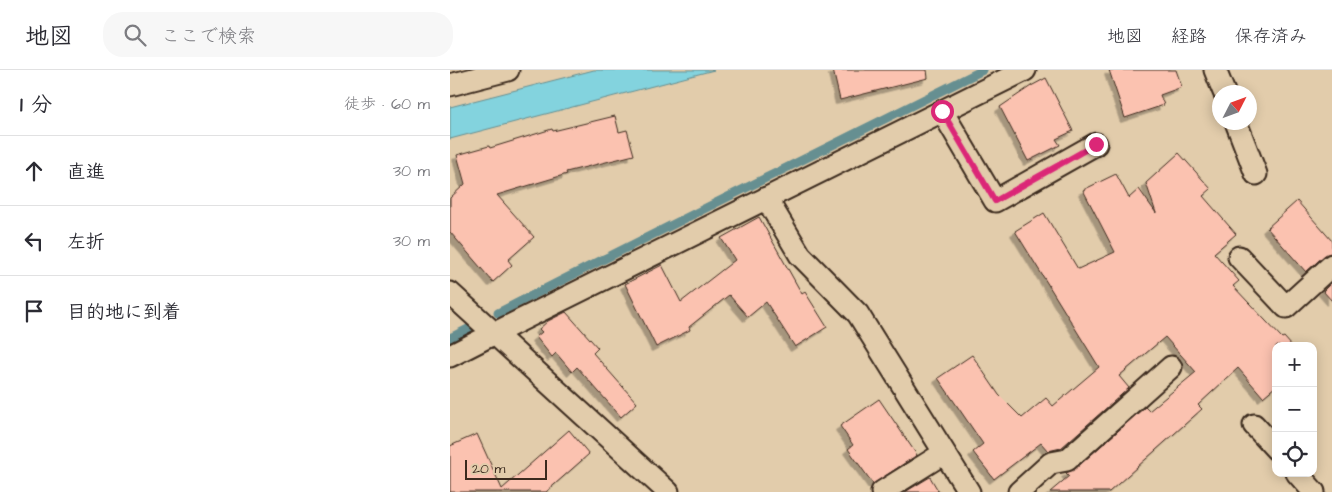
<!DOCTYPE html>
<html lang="ja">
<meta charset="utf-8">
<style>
body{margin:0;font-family:"Architects Daughter","Klee One",sans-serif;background:#f7f7f7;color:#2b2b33}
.controls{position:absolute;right:15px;bottom:15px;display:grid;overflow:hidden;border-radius:10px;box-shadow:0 2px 12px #0003}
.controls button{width:45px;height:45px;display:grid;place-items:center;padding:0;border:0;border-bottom:1px solid #e1e1e2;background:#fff;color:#2b2b33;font:25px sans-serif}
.compass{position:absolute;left:762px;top:15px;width:45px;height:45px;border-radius:50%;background:#fff;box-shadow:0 2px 12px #0003;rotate:48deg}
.scale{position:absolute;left:15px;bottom:12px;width:82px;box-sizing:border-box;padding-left:5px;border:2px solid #3b2a1e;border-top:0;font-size:14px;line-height:18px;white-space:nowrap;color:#3b2a1e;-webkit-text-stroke:4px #e2ccab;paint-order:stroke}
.stop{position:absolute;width:15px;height:15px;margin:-11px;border:4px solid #db2777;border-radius:50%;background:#fff}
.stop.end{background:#db2777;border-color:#fff;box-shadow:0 1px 5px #0008}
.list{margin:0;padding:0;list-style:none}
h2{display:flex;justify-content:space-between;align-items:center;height:65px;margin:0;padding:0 20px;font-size:21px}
h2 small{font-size:16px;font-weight:400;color:#7c7c81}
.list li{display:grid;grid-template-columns:32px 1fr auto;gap:15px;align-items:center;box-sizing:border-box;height:70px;padding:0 20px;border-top:1px solid #e1e1e2}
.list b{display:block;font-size:19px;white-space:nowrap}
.list em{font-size:16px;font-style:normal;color:#7c7c81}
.icon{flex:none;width:28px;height:28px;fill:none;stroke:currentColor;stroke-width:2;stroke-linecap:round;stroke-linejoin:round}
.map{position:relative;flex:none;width:882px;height:422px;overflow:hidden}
header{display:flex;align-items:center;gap:30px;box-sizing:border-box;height:70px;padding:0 25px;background:#fff;border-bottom:1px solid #e1e1e2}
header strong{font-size:24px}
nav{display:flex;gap:28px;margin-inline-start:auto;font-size:18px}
.search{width:350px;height:45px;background:#f7f7f7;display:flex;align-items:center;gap:12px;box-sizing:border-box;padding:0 18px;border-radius:20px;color:#7c7c81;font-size:19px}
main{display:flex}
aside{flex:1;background:#fff}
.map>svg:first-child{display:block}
</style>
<header>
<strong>地図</strong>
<div class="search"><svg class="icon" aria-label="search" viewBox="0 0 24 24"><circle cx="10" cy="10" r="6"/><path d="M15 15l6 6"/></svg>ここで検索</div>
<nav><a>地図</a><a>経路</a><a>保存済み</a></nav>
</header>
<main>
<aside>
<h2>1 分<small>徒歩 · 60 m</small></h2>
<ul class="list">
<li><svg class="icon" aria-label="ahead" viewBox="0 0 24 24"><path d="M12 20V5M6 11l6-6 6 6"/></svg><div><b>直進</b></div><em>30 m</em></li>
<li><svg class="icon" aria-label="left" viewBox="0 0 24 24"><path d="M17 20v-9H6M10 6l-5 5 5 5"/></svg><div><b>左折</b></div><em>30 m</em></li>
<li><svg class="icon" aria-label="arrive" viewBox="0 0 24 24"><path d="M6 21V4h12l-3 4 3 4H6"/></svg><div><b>目的地に到着</b></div></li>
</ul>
</aside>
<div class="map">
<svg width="882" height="422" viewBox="0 0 882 422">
<defs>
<filter id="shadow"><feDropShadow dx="-4.5" dy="4.5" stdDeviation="0" flood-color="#0004"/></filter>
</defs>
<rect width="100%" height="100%" fill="#e2ccab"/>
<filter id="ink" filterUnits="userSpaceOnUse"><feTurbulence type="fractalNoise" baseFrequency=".02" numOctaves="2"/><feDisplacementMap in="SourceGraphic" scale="10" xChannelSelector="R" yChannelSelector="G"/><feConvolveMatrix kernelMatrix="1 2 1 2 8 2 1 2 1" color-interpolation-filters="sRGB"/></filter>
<g filter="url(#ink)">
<path fill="#83d3de" stroke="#668f91" d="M 144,0 L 264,0 L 0,69 L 0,37 Z"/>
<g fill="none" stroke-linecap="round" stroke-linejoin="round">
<path stroke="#668f91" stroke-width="9" d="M 48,243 C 209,160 371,81 533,0
M 0,268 L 18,259"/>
</g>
<path fill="#fbc2b0" stroke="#3b2a1e" filter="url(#shadow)" d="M 383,0 L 477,0 L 478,8 L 390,30 Z
M 659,0 L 726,0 L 732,17 L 710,25 L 714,35 L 675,48 Z
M 596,8 L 623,61 L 606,69 L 610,75 L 578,91 L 550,37 L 581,16 Z
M 165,46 L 169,62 L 177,60 L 184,85 L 116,102 L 117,104 L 47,125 L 84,167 L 58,190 L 62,195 L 43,212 L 0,162 L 0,128 L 15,114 L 7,85 L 39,76 L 40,78 L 102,59 L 103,61 Z
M 729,83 L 761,119 L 753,126 L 786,164 L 764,183 L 789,211 L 783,216 L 832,268 L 834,267 L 842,276 L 826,276 L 826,316 L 813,327 L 788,298 L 748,335 L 752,339 L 659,422 L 600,422 L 619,406 L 616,403 L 625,399 L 695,337 L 699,341 L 746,302 L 715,267 L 669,306 L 679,318 L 611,378 L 598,381 L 591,373 L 544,409 L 523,382 L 533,374 L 488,308 L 522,285 L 549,325 L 572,348 L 596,328 L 603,336 L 649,297 L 565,161 L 594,143 L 628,199 L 665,182 L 633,120 L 666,104 L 679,128 L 689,119 L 706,143 L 696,113 Z
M 847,131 L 882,171 L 882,183 L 874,186 L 856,202 L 817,158 Z
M 309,147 L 352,224 L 355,222 L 377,257 L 345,277 L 316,232 L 298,247 L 279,225 L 239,257 L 240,260 L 206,277 L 175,214 L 212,195 L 231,232 L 285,190 L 271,168 Z
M 882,212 L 882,231 L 873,221 Z
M 116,242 L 148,278 L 143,283 L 187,333 L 171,347 L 127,297 L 122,302 L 106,283 L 102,287 L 86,267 L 92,262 L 89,259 L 98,251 Z
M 429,329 L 467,385 L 423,414 L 398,379 L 403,375 L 390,356 Z
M 119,360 L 139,384 L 96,422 L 0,422 L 0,376 L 27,364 L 52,419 Z
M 480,407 L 489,422 L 455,422 Z"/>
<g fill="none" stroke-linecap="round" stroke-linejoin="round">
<defs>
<path id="street" d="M 765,0 L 774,22
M 0,15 L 58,0
M 492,41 L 545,131 L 646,74
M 786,52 L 806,104
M 316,128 L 350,185 L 408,244 L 519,422
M 789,187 L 836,237 L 882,195
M 0,223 L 218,422
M 0,286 L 45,263 L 575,0
M 804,355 L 826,379
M 847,403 L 864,422
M 432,422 L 494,383
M 569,422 L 601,393 L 617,390 L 721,297"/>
</defs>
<use href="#street" stroke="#3b2a1e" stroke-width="25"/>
<use href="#street" stroke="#e2ccab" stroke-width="21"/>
</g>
</g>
<g fill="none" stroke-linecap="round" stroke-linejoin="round" filter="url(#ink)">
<path stroke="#db2777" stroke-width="6" d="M 492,41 L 545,131 L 646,74"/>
</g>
</svg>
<div class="controls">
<button>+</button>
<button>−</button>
<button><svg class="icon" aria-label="locate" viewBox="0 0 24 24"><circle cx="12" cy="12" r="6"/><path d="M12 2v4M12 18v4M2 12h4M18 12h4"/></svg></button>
</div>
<svg class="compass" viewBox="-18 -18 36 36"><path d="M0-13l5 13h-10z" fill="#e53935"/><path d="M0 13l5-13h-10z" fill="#7c7c81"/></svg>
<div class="scale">20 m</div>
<div class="stop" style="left:492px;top:41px"></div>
<div class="stop end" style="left:646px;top:74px"></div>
</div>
</main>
